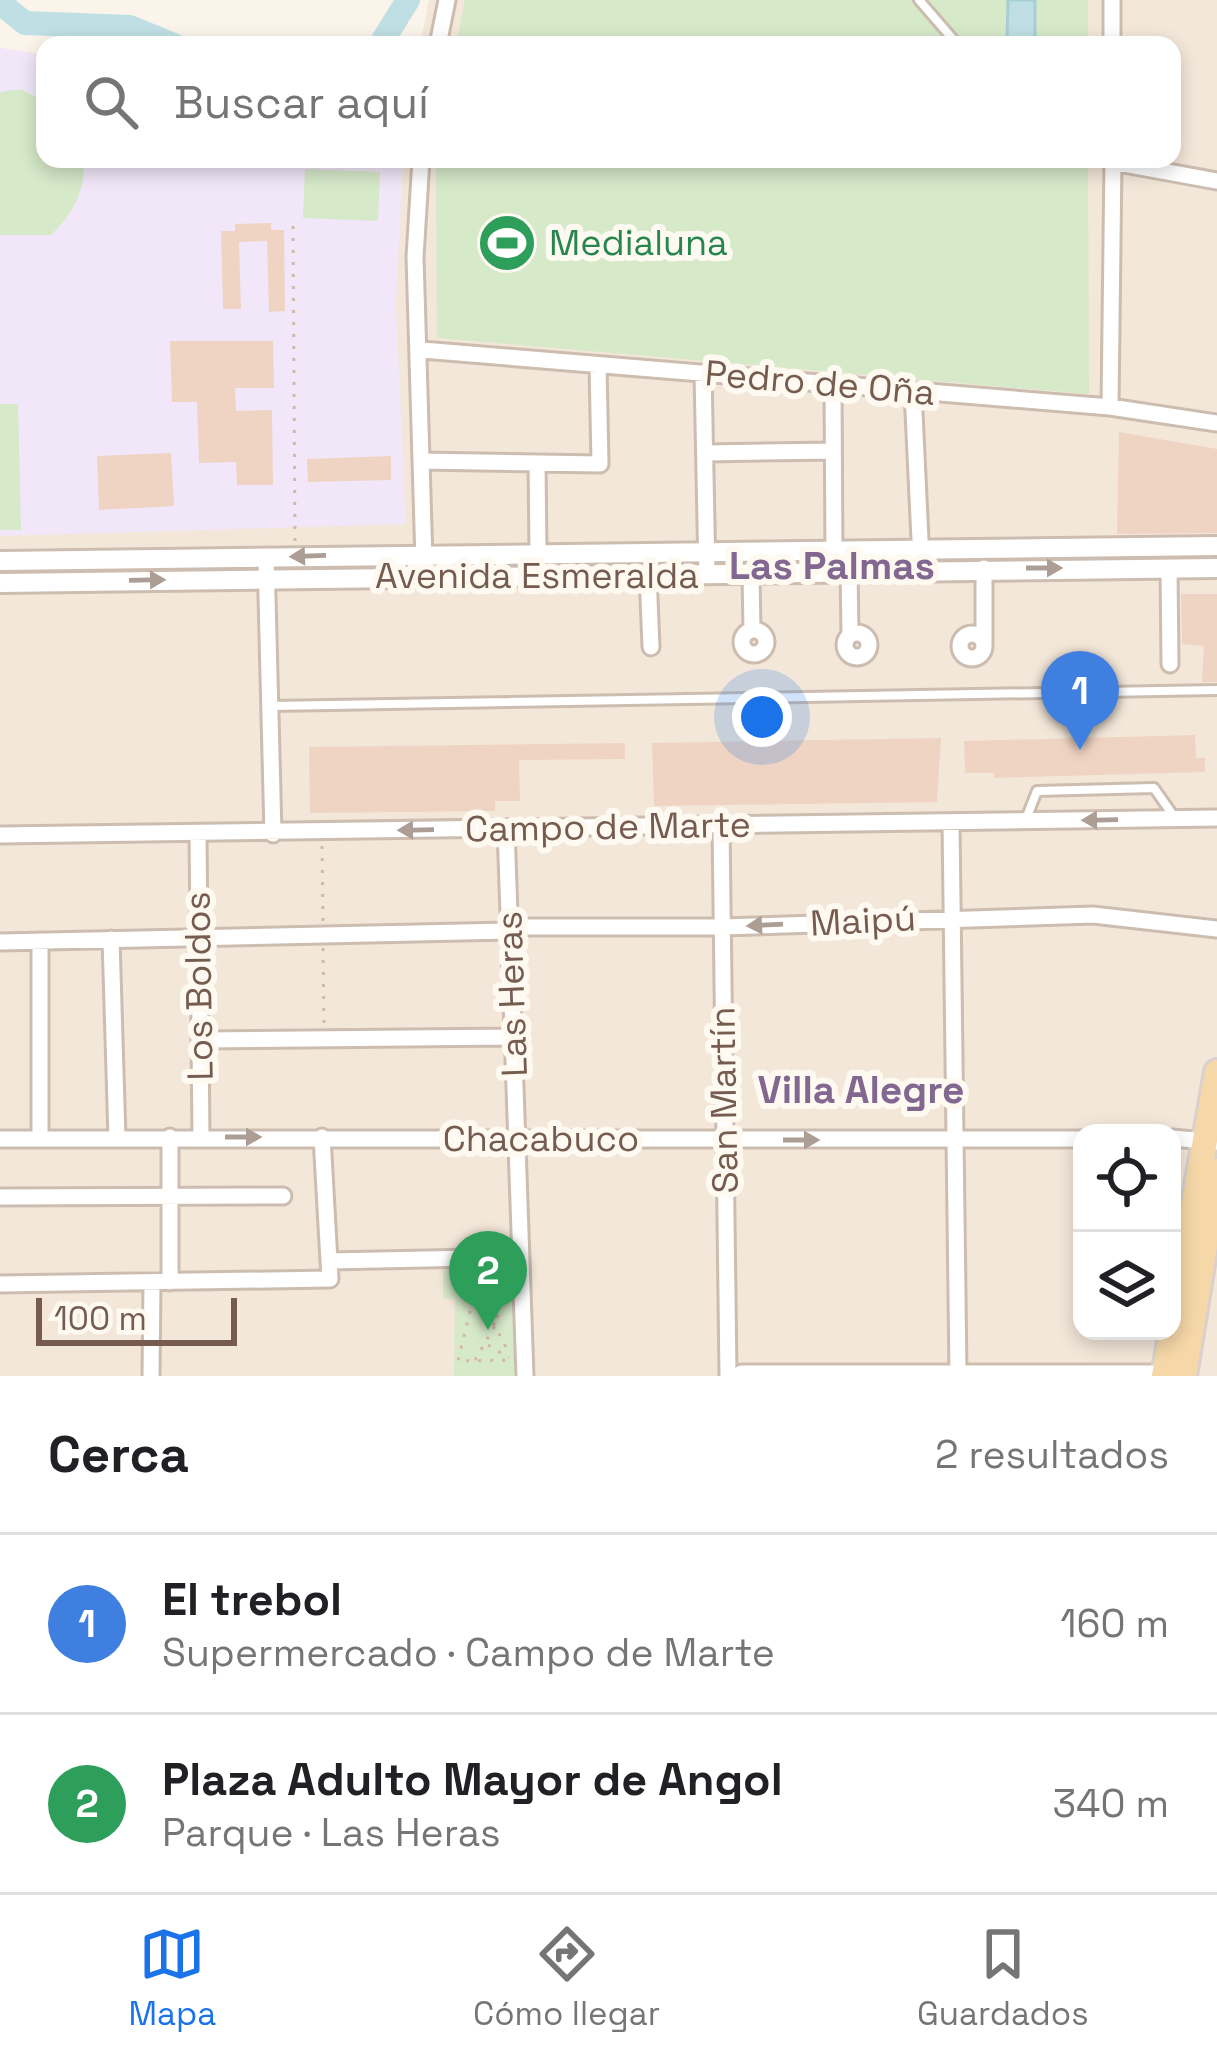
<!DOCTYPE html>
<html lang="es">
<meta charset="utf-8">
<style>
body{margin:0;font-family:"Space Grotesk",sans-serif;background:#f2f2f2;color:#202124}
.controls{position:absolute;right:36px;bottom:36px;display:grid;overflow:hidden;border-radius:24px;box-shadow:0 6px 18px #0003}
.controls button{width:108px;height:108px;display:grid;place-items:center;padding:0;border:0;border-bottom:3px solid #e0e0e0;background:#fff;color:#202124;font:60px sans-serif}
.scale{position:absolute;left:36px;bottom:30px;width:201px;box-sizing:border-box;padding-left:12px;border:6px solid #755c4f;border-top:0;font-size:33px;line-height:42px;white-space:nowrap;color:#755c4f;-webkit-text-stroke:9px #fef9f1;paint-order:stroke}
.you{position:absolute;left:762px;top:717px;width:42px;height:42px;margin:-30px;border:9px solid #fff;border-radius:50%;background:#1a73e8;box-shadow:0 0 0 18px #1a73e833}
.badge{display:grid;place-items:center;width:78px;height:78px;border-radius:50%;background:#1a73e8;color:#fff;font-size:39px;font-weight:700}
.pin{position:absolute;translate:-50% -99px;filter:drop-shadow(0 3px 6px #0008)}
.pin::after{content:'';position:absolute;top:63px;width:42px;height:36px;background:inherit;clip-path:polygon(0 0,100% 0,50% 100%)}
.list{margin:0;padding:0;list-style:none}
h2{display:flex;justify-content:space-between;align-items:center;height:156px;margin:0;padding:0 48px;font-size:51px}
h2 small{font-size:39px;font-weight:400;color:#757577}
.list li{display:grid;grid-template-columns:78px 1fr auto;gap:36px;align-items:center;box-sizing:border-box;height:180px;padding:0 48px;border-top:3px solid #e0e0e0}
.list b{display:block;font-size:45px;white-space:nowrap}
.list p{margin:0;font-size:39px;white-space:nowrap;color:#757577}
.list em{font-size:39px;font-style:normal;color:#757577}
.icon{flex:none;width:66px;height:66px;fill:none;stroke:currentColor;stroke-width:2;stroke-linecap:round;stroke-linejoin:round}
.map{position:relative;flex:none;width:1217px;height:1376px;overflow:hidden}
.search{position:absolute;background:#fff;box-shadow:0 6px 18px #0003;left:36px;right:36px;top:36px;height:132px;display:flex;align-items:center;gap:30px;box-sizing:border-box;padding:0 42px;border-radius:24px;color:#757577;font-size:45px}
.sheet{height:516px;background:#fff}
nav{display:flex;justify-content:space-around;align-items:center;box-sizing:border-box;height:168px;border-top:3px solid #e0e0e0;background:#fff;font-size:33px;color:#757577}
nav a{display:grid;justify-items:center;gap:6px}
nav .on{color:#1a73e8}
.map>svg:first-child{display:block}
</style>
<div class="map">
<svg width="1217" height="1376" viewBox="0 0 1217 1376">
<rect width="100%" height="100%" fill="#fbf4ea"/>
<path fill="#f3e7d9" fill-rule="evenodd" d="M 429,0 L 1217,0 L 1217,1376 L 0,1376 L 0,48 L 45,55 L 45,159 L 1172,159 L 1172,45 L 420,45 ZM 1082,1133 L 1172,1133 L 1172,1331 L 1082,1331 Z"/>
<path fill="#f1e7f8" d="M 0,48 L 45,55 L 45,159 L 403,159 L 396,305 L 406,524 L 0,536 Z"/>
<path fill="#d6e9c9" d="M 465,0 L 1088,0 L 1088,45 L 456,45 Z
M 21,89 L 45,102 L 45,159 L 83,159 C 87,189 72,214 51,235 L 0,235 L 0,92 Z
M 436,159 L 1088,159 L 1089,394 L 437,338 Z
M 305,169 L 380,172 L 378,221 L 303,218 Z
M 0,404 L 18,404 L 21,530 L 0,530 Z
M 443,1265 L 518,1265 L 522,1376 L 454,1376 L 455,1299 L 443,1298 Z"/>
<path fill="#bfdfe4" stroke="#a6cfd5" stroke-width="3" d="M 1008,0 L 1035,0 L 1035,39 L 1007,39 Z"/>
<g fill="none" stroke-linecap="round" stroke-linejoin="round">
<path stroke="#bfdfe4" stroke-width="24" d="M 0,3 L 25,23 L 130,27 L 174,45
M 380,45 L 408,0"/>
</g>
<path fill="#efd4c4" d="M 271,223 L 271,230 L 284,230 L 285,311 L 269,312 L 267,241 L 239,242 L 241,309 L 223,309 L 221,231 L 235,231 L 235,224 Z
M 170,341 L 273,341 L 274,388 L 235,388 L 236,411 L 272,410 L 273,485 L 237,485 L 236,462 L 199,463 L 197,402 L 172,402 Z
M 1119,432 L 1217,449 L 1217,533 L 1117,534 Z
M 171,453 L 174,506 L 99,510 L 97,456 Z
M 391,456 L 391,480 L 308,482 L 307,459 Z
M 1181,594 L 1217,594 L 1217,682 L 1202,682 L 1204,646 L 1182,644 Z
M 1195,735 L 1196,758 L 1205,758 L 1205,772 L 994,778 L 994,773 L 965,773 L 964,741 Z
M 941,738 L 937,802 L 654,806 L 652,743 Z
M 625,743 L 625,759 L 519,760 L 520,801 L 495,801 L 495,811 L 310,813 L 309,747 Z"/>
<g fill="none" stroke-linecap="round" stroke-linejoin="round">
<defs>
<path id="service" d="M 919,0 L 958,45
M 271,706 L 1217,690
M 1026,819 L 1037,791 L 1154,788 L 1175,818"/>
<path id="minor" d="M 1112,0 L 1112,45
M 438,45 L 447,0
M 421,159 L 415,257 L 424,562
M 1113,162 L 1217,181
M 422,350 L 1110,407 L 1217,423
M 703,373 L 707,574
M 833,384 L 834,561
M 913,391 L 921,561
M 1110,407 L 1113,159
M 706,453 L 833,451
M 421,461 L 600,464 L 598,365
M 537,463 L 538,551
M 266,557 L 273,834
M 984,568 L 984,646
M 1169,568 L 1170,664
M 849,569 L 850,635
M 648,574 L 651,647
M 751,575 L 752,630
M742 642a12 12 0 1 1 24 0a12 12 0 1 1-24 0Z
M845 645a12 12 0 1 1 24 0a12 12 0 1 1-24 0Z
M960 646a12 12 0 1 1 24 0a12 12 0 1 1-24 0Z
M 951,823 L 958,1374
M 721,825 L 728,1376
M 506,828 L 525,1376
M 198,834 L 201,1138
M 0,835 L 1217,818
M 509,927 L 722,927 L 1093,915 L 1217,929
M 111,939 L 117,1138
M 0,942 L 509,931
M 200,1040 L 513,1037
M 40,1138 L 40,941
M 1172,1138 L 1217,1142
M 0,1139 L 1082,1139
M 0,1197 L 283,1196
M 329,1261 L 521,1257
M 170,1282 L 170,1137
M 0,1284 L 330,1279 L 322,1137
M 151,1376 L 152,1282"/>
<path id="tertiary" d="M 0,561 L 1217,546
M 0,583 L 1217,568"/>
<path id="secondary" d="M 742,1376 L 1176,1376"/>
<path id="primary" d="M 1172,1328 L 1217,1072
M 1164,1376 L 1172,1331
M 1184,1376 L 1217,1171"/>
</defs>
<use href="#service" stroke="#cdbdb1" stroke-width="14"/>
<use href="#minor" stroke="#cdbdb1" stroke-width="21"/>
<use href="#tertiary" stroke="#cdbdb1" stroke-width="24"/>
<use href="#secondary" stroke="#cfbdae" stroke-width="27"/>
<use href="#primary" stroke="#d8d1ce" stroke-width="30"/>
<path stroke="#d4b8a6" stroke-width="3" stroke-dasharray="3 9" stroke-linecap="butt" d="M 293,226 L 295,542
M 322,846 L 323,921
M 323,948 L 324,1023
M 486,1274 L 473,1299 L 487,1311 L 508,1351
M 473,1299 L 458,1361 L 512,1360
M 488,1345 L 509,1358
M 475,1360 L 496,1324 L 506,1270"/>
<use href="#service" stroke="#fff" stroke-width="8"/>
<use href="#minor" stroke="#fff" stroke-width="15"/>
<use href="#tertiary" stroke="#fff" stroke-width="18"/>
<use href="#secondary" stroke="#fff" stroke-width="21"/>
<use href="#primary" stroke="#f5d7a8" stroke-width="24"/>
</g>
<defs><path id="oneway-solid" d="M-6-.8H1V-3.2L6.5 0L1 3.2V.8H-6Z" transform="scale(3)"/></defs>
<g fill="#ac9d95">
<use href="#oneway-solid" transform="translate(308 556) rotate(178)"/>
<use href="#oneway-solid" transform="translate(1044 568)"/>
<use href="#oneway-solid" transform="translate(147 580) rotate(-1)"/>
<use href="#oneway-solid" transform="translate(1100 820) rotate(179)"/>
<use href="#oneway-solid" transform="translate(416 830) rotate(179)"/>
<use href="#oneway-solid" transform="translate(765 925) rotate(177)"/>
<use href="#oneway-solid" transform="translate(243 1137)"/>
<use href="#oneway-solid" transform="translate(801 1140)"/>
</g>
<defs>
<symbol id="stadium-disc" viewBox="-11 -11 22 22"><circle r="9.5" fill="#2e9e5b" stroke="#fef9f1"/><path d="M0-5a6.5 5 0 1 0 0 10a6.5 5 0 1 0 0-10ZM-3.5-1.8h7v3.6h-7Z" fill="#fff"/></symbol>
</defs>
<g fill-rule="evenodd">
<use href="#stadium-disc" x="474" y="210" width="66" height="66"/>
</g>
<g text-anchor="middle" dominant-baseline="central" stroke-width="12" stroke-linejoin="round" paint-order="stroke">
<g font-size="36" fill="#27864d" stroke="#fef9f1" text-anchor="start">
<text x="549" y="243">Medialuna</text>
</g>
<g font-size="36" fill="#755c4f" stroke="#fef9f1">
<text transform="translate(820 383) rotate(5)">Pedro de Oña</text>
<text x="537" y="576">Avenida Esmeralda</text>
<text transform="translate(608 827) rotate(-1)">Campo de Marte</text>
<text transform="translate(863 921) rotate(-3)">Maipú</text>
<text transform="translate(199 986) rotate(-91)">Los Boldos</text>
<text transform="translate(512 994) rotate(-92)">Las Heras</text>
<text transform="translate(724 1100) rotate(-91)">San Martín</text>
<text x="541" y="1139">Chacabuco</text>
</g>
<g font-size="39" font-weight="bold" fill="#826790" stroke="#fef9f1">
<text x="832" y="565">Las Palmas</text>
<text x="861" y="1089">Villa Alegre</text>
</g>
</g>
</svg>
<div class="controls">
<button><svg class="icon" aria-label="locate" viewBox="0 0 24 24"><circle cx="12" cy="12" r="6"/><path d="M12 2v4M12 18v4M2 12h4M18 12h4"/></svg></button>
<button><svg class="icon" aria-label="layers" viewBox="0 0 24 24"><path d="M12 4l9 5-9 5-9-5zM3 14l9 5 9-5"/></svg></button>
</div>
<div class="scale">100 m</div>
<div class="you"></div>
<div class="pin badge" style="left:1080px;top:750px;background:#3f7fe0">1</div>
<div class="pin badge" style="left:488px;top:1330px;background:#2e9e5b">2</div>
<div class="search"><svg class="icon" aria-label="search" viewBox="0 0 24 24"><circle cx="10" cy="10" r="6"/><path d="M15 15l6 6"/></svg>Buscar aquí</div>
</div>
<section class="sheet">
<h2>Cerca<small>2 resultados</small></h2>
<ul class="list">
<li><span class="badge" style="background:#3f7fe0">1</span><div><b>El trebol</b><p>Supermercado · Campo de Marte</p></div><em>160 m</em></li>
<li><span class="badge" style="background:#2e9e5b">2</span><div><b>Plaza Adulto Mayor de Angol</b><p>Parque · Las Heras</p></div><em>340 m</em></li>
</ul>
</section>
<nav>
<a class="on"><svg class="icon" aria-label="map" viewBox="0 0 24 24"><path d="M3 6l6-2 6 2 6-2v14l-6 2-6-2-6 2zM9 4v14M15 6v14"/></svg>Mapa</a>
<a><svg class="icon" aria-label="directions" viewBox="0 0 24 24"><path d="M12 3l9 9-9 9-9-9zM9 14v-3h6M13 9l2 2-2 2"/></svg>Cómo llegar</a>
<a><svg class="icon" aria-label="saved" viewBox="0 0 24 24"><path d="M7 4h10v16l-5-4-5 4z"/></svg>Guardados</a>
</nav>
